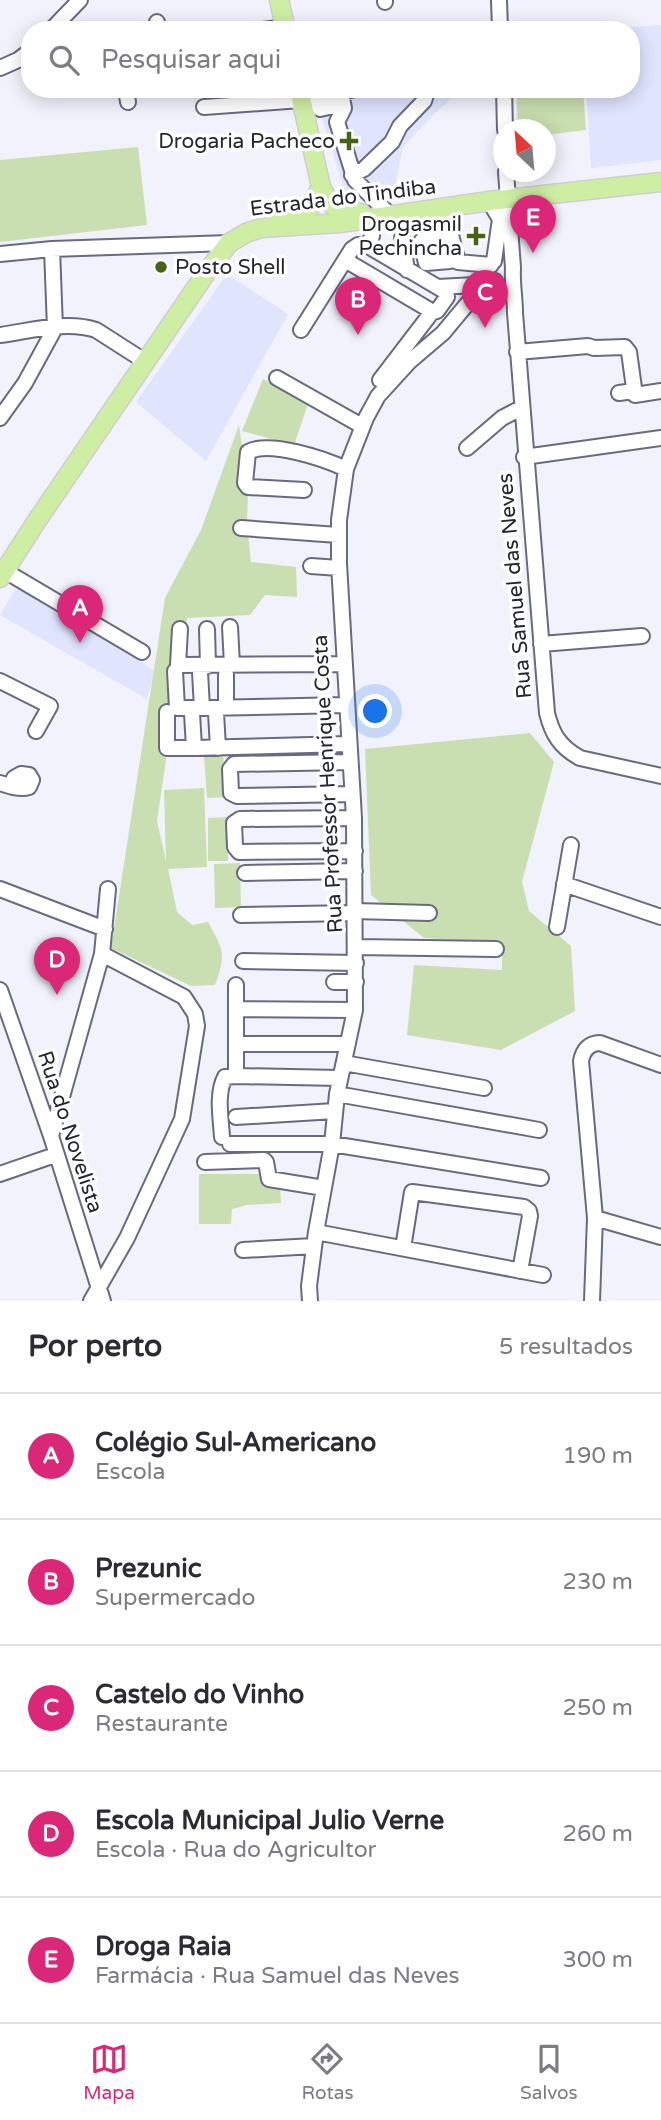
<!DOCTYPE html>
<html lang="pt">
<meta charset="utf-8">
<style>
body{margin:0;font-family:"Varela Round",sans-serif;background:#f2f2f3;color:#2b2b33}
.compass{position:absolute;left:493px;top:119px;width:63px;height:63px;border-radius:50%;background:#fff;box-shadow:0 4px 18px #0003;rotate:334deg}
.you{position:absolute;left:376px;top:712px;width:24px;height:24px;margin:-18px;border:5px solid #fff;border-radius:50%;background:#1a73e8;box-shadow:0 0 0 10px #1a73e833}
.badge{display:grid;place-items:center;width:46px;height:46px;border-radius:50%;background:#db2777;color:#fff;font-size:23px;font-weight:700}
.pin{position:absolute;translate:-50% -58px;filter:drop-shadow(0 2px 4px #0008)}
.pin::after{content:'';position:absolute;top:37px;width:24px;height:21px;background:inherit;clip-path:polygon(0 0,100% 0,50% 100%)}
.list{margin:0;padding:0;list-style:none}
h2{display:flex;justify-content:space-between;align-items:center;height:91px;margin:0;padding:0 28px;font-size:30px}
h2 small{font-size:23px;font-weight:400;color:#7c7c81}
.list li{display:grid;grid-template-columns:46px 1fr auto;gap:21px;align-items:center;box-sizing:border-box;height:126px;padding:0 28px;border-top:2px solid #e1e1e2}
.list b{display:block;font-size:26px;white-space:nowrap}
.list p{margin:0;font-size:23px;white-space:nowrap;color:#7c7c81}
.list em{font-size:23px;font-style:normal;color:#7c7c81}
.icon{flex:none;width:38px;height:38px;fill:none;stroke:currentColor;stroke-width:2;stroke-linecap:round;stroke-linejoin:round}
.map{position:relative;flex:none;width:661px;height:1301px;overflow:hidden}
.search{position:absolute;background:#fff;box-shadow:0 4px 18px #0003;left:21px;right:21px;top:21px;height:77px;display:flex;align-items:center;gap:18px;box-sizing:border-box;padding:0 24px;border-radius:28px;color:#7c7c81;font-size:26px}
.sheet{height:721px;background:#fff}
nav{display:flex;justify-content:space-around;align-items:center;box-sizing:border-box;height:98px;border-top:2px solid #e1e1e2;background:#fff;font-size:19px;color:#7c7c81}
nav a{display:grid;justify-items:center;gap:4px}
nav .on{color:#db2777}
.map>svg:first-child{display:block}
</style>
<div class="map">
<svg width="661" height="1301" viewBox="0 0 661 1301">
<rect width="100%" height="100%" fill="#f1f2fc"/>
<path fill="#e0e4fd" d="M 661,25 L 661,160 L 591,168 L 586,89 L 631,89 L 631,30 L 592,30 Z
M 313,89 L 462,89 L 432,116 L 403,147 L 393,195 L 348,202 Z
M 227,274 L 288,314 L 206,461 L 136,402 Z
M 19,584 L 155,671 L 147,699 L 0,615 Z"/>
<path fill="#c9dfb1" d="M 516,89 L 583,89 L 586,130 L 546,135 L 546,130 L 518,129 Z
M 138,147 L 147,225 L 0,242 L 0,160 Z
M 263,379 L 308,404 L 294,445 L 242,431 Z
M 239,425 L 248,491 L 247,525 L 251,562 L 296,567 L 297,597 L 265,595 L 250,615 L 187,618 L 157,821 L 166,861 L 164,790 L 204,788 L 207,867 L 168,869 L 177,912 L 192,925 L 208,922 C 224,951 226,954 215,985 L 191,986 L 111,948 L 165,598 L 201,530 Z
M 530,733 L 554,762 L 522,882 L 529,911 L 571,946 L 575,1011 L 501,1050 L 407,1035 L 414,965 L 502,970 L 502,943 L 424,938 L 371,895 L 365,749 Z
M 223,754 L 226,797 L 207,798 L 204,756 Z
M 228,817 L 228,861 L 208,861 L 208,818 Z
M 240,863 L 241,907 L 215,908 L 214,864 Z
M 199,1174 L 259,1174 L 280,1184 L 281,1203 L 247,1205 L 232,1209 L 231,1224 L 199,1224 Z"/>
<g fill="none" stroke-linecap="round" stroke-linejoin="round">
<defs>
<path id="minor" d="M 385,0 L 385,2
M 499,0 L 500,30
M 157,22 L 157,30
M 51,30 L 80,0
M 263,30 L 285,27
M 0,68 L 18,60 L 30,51
M 126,89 L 128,102
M 504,89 L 505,130
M 341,93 L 344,108 L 337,122 L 355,180 L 388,213
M 312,98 L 320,109 L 338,105
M 204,107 L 301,100 L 356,89
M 506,172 L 513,268 C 512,283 515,298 515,313 L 547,713 C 552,734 560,747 580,758 L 661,776
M 352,175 L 364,169 L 392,142 L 400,126 L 424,101 L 428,89
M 489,201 L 500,219 L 494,261
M 444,208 L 458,262 L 491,265
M 446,235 L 424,238 L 421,242 L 426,263 L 450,261
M 402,238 L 407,270
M 0,254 L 52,249 L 229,243
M 345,260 L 433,312 L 437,311 L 447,297 L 446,292 L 368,246 L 372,236 L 370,219
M 438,287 L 475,285
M 301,330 L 352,249 L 358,245 L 368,246
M 0,335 C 30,331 67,320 96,330 L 146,362
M 517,352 L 588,346 L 594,348 L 625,347 L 629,352 L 635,395 L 661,391
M 277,378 L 362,426
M 380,380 L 432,312
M 619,393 L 634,391
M 0,418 L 25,383 L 55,328 L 52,249
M 467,448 L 502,418 L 521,408
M 524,457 L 661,438
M 304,490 L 248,487 L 245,483 L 248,452 C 269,440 325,459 346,469
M 241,528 L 338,535
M 311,566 L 339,568
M 5,571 L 142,652
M 230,627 L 232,665
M 180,629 L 178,665 L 344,664
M 207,629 L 208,666
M 541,644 L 642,636
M 175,671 L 177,708 L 200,708
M 200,672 L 202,708 L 347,705
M 226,674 L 226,707
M 0,681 L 50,706 L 36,731
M 167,712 L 167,748 L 194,748
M 192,713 L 194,748 L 348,744
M 216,713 L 218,748
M 350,762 L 234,764 L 230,769 L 231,793 L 237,796 L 352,794
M 0,783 C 9,786 20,790 29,787 L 32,780 L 29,775 L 21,774 L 14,778 L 11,786
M 354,818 L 240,819 L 234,823 L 235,847 L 239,852 L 355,851
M 245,873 L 355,871
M 564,884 L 661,917
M 0,889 L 105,929
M 355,911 L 429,913
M 241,915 L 355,913
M 557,927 L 571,845
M 356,947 L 496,949
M 243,961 L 356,963
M 334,982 L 356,982
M 236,985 L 236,1076 L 340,1078
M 0,990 L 51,1136 L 103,1301
M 236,1009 L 355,1010
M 236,1044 L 348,1044
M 344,1063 L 484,1088
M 337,1094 L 539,1130
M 236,1117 L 335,1111
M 51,1136 L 102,954 L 108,889
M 222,1137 C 221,1119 216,1094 225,1077 L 236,1076
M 230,1144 L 332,1144 L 541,1178
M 205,1162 L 264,1160 L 266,1162 L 269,1179 L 324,1188
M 0,1174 L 55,1155
M 595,1218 L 661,1237
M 316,1232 L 543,1275
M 403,1248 L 412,1192 L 524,1207 L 529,1211 L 530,1216 L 520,1271
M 243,1250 L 314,1246
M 91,1301 L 127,1238 L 182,1119 L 197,1026 L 195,1014 L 184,997 L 102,954
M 310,1301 L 309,1286 L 316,1232 L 332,1144 L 337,1094 L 355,1010 L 354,818 L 339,564 L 339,520 L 346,469 L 366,418 L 378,396 L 409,362 L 443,333 L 478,291 L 495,281
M 592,1301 L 595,1218 L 581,1061 C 583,1050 589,1043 600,1043 L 661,1065"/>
<path id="major" d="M 279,0 L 286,30
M 299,89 L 321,187 C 332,209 336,212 361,213
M 277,221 L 309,209 L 321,187
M 0,578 L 38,519 L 204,276 L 229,243 L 246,233 L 261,228 L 340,223 L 489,201 L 661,182"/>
</defs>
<use href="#minor" stroke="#686b80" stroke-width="18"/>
<use href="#major" stroke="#cfcfd1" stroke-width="21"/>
<use href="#minor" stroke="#fff" stroke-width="14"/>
<use href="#major" stroke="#ceeea4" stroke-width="18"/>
</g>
<g fill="#466418" stroke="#fff" stroke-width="2.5">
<path d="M345.5 130.5h7v7h7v7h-7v7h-7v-7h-7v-7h7z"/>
<path d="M472.5 225.5h7v7h7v7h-7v7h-7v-7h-7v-7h7z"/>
<circle cx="161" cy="267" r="7"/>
</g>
<g text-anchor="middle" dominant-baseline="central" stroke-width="7" stroke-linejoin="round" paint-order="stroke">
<g font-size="21" fill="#252730" stroke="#fff" text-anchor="end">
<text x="335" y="141">Drogaria Pacheco</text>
<text x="462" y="224">Drogasmil<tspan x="462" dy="24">Pechincha</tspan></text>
<text x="175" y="267" text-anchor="start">Posto Shell</text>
</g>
<g font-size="21" fill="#252730" stroke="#fff">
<text transform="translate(343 198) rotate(-7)">Estrada do Tindiba</text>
<text transform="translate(515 586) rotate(-95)">Rua Samuel das Neves</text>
<text transform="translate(328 784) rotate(-93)">Rua Professor Henrique Costa</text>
<text transform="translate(70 1132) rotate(72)">Rua do Novelista</text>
</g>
</g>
</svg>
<svg class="compass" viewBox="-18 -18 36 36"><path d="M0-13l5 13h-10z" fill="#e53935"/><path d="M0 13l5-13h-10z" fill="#7c7c81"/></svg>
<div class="you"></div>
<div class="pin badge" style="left:80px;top:643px">A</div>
<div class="pin badge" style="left:358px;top:335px">B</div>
<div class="pin badge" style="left:485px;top:328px">C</div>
<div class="pin badge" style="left:57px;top:995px">D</div>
<div class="pin badge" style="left:533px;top:253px">E</div>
<div class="search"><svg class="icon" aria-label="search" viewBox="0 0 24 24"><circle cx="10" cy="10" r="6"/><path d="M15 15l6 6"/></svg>Pesquisar aqui</div>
</div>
<section class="sheet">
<h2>Por perto<small>5 resultados</small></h2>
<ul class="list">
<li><span class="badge">A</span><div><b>Colégio Sul-Americano</b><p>Escola</p></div><em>190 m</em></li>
<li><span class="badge">B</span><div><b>Prezunic</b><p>Supermercado</p></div><em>230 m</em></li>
<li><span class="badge">C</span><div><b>Castelo do Vinho</b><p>Restaurante</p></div><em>250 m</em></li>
<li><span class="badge">D</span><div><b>Escola Municipal Julio Verne</b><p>Escola · Rua do Agricultor</p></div><em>260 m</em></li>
<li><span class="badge">E</span><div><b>Droga Raia</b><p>Farmácia · Rua Samuel das Neves</p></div><em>300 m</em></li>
</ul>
</section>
<nav>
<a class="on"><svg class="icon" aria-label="map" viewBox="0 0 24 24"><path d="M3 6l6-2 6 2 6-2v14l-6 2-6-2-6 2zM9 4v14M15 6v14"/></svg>Mapa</a>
<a><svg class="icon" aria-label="directions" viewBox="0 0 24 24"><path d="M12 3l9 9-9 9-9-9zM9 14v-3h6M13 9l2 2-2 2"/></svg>Rotas</a>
<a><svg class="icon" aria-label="saved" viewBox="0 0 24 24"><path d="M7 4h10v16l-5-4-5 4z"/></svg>Salvos</a>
</nav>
